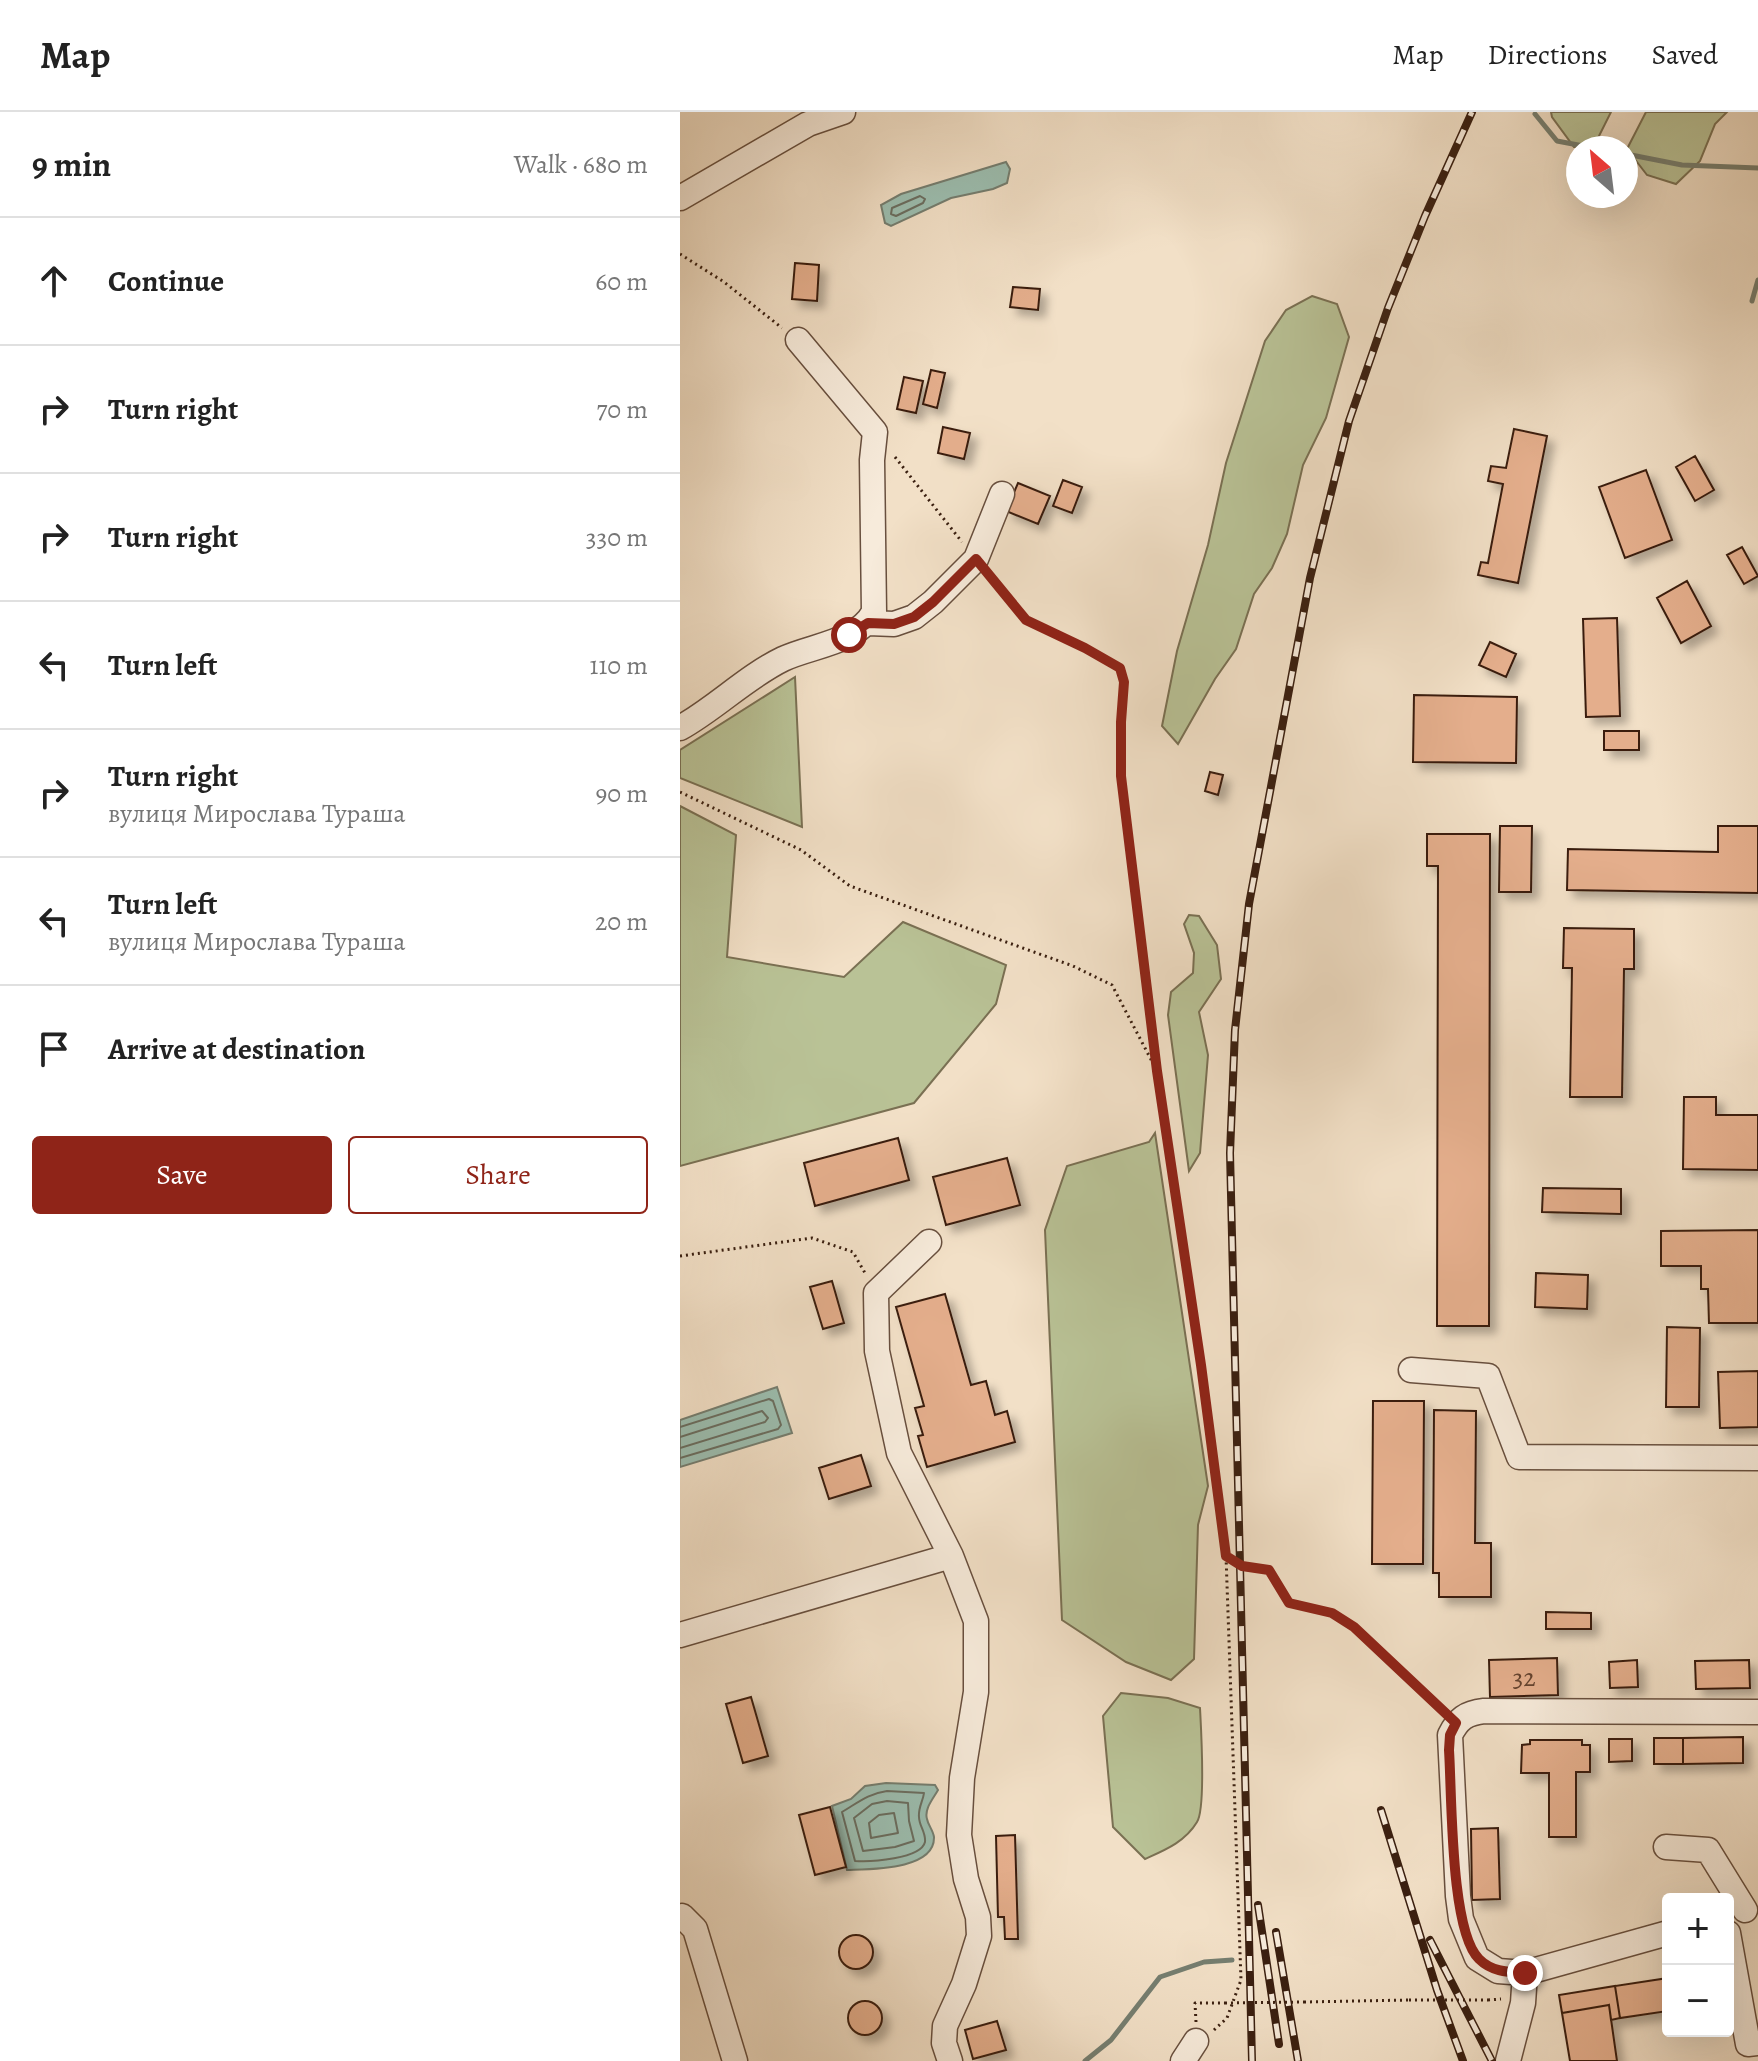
<!DOCTYPE html>
<meta charset="utf-8">
<style>
body{margin:0;font-family:Alegreya,serif;background:#f6f6f6;color:#222}
.controls{position:absolute;right:24px;bottom:24px;display:grid;overflow:hidden;border-radius:8px;box-shadow:0 8px 32px #0002}
.controls button{width:72px;height:72px;display:grid;place-items:center;padding:0;border:0;border-bottom:2px solid #e0e0e0;background:#fff;color:#222;font:40px sans-serif}
.compass{position:absolute;left:886px;top:24px;width:72px;height:72px;border-radius:50%;background:#fff;box-shadow:0 8px 32px #0002;rotate:332deg}
.stop{position:absolute;width:24px;height:24px;margin:-18px;border:6px solid #8f2418;border-radius:50%;background:#fff}
.stop.end{background:#8f2418;border-color:#fff;box-shadow:0 2px 8px #0008}
.list{margin:0;padding:0;list-style:none}
h2{display:flex;justify-content:space-between;align-items:center;height:104px;margin:0;padding:0 32px;font-size:34px}
h2 small{font-size:26px;font-weight:400;color:#767676}
.list li{display:grid;grid-template-columns:52px 1fr auto;gap:24px;align-items:center;box-sizing:border-box;height:128px;padding:0 32px;border-top:2px solid #e0e0e0}
.list b{display:block;font-size:30px;white-space:nowrap}
.list p{margin:0;font-size:26px;white-space:nowrap;color:#767676}
.list em{font-size:26px;font-style:normal;color:#767676}
.actions{display:flex;gap:16px;padding:24px 32px}
.actions a{flex:1;padding:18px 0;border:2px solid #8f2418;border-radius:8px;text-align:center;font-size:28px;color:#8f2418}
.actions .main{background:#8f2418;color:#fff}
.icon{flex:none;width:44px;height:44px;fill:none;stroke:currentColor;stroke-width:2;stroke-linecap:round;stroke-linejoin:round}
.map{position:relative;flex:none;width:1078px;height:1949px;overflow:hidden}
header{display:flex;align-items:center;gap:48px;box-sizing:border-box;height:112px;padding:0 40px;background:#fff;border-bottom:2px solid #e0e0e0}
header strong{font-size:38px}
nav{display:flex;gap:44px;margin-inline-start:auto;font-size:28px}
main{display:flex}
aside{flex:1;background:#fff}
.map>svg:first-child{display:block}
</style>
<header>
<strong>Map</strong>
<nav><a>Map</a><a>Directions</a><a>Saved</a></nav>
</header>
<main>
<aside>
<h2>9 min<small>Walk · 680 m</small></h2>
<ul class="list">
<li><svg class="icon" aria-label="ahead" viewBox="0 0 24 24"><path d="M12 20V5M6 11l6-6 6 6"/></svg><div><b>Continue</b></div><em>60 m</em></li>
<li><svg class="icon" aria-label="right" viewBox="0 0 24 24"><path d="M7 20v-9h11M14 6l5 5-5 5"/></svg><div><b>Turn right</b></div><em>70 m</em></li>
<li><svg class="icon" aria-label="right" viewBox="0 0 24 24"><path d="M7 20v-9h11M14 6l5 5-5 5"/></svg><div><b>Turn right</b></div><em>330 m</em></li>
<li><svg class="icon" aria-label="left" viewBox="0 0 24 24"><path d="M17 20v-9H6M10 6l-5 5 5 5"/></svg><div><b>Turn left</b></div><em>110 m</em></li>
<li><svg class="icon" aria-label="right" viewBox="0 0 24 24"><path d="M7 20v-9h11M14 6l5 5-5 5"/></svg><div><b>Turn right</b><p>вулиця Мирослава Тураша</p></div><em>90 m</em></li>
<li><svg class="icon" aria-label="left" viewBox="0 0 24 24"><path d="M17 20v-9H6M10 6l-5 5 5 5"/></svg><div><b>Turn left</b><p>вулиця Мирослава Тураша</p></div><em>20 m</em></li>
<li><svg class="icon" aria-label="arrive" viewBox="0 0 24 24"><path d="M6 21V4h12l-3 4 3 4H6"/></svg><div><b>Arrive at destination</b></div></li>
</ul>
<div class="actions"><a class="main">Save</a><a>Share</a></div>
</aside>
<div class="map">
<svg width="1078" height="1949" viewBox="0 0 1078 1949">
<defs>
<filter id="shadow"><feDropShadow dx="7" dy="7" stdDeviation="4" flood-color="#0004"/></filter>
</defs>
<rect width="100%" height="100%" fill="#f2e0c7"/>
<filter id="stains"><feTurbulence type="fractalNoise" baseFrequency=".0025" numOctaves="4"/><feColorMatrix values="0 0 0 0 .2 0 0 0 0 .09 0 0 0 0 .02 0 0 0 .5 -.17"/></filter>
<radialGradient id="worn" r=".72"><stop offset=".6" stop-color="#630" stop-opacity="0"/><stop offset="1" stop-color="#630" stop-opacity=".3"/></radialGradient>
<path fill="#b9c296" stroke="#7a7053" stroke-width="2" d="M 871,0 L 931,0 L 913,36 L 894,35 L 872,5 Z
M 966,0 L 1047,0 L 1035,12 L 1020,49 L 996,72 L 967,63 L 947,37 Z
M 632,184 L 657,192 L 669,225 L 646,306 L 623,353 L 607,422 L 592,456 L 574,482 L 556,537 L 535,567 L 498,632 L 482,614 L 497,539 L 528,433 L 546,351 L 585,229 L 606,198 Z
M 115,565 L 122,715 L 0,666 L 0,638 Z
M 0,694 L 56,723 L 47,845 L 164,865 L 223,810 L 326,853 L 316,892 L 234,991 L 0,1054 Z
M 509,803 L 519,804 L 537,833 L 541,867 L 519,900 L 528,943 L 520,1041 L 509,1059 L 488,903 L 491,880 L 513,861 L 514,841 L 504,812 Z
M 475,1021 L 528,1374 L 518,1413 L 514,1547 L 491,1568 L 446,1550 L 382,1508 L 365,1118 L 387,1054 L 469,1030 Z
M 441,1581 L 488,1586 L 520,1596 C 521,1616 526,1696 517,1710 C 505,1730 485,1738 465,1747 L 433,1715 L 423,1604 Z"/>
<path fill="#9cbeb0" stroke="#757e70" stroke-width="2" d="M 326,50 L 330,57 L 327,71 L 313,77 L 271,86 L 211,114 L 205,111 L 201,93 L 221,82 Z
M 97,1275 L 112,1321 L 0,1355 L 0,1308 Z
M 206,1671 L 255,1673 L 258,1678 C 253,1687 244,1697 247,1707 C 248,1713 253,1718 254,1725 C 255,1758 191,1757 167,1758 L 152,1694 L 171,1687 L 185,1674 Z"/>
<g fill="none" stroke-linecap="round" stroke-linejoin="round">
<path stroke="#6b6e60" stroke-width="2" d="M 240,84 L 245,87 L 243,91 L 216,104 L 211,102 L 212,96 Z
M 0,1315 L 89,1287 L 93,1289 L 101,1313 L 98,1317 L 0,1346
M 0,1325 L 82,1299 L 88,1306 L 85,1310 L 0,1336
M 207,1679 L 244,1681 C 243,1689 238,1696 239,1705 C 239,1714 246,1720 245,1730 C 241,1747 190,1750 175,1749 L 162,1700 C 179,1690 187,1682 207,1679 Z
M 207,1689 L 228,1691 L 229,1709 L 234,1729 L 215,1735 L 183,1739 L 174,1706 L 192,1692 Z
M 214,1701 L 218,1721 L 191,1726 L 189,1711 L 199,1703 Z"/>
<path stroke="#757e70" stroke-width="5" d="M 855,2 L 877,29 L 914,36
M 946,42 L 1002,53 L 1078,56
M 1072,189 L 1078,168
M 405,1949 L 431,1928 L 480,1865 L 524,1850 L 552,1848"/>
</g>
<path fill="#e4ae8c" stroke="#3a1f10" stroke-width="2" filter="url(#shadow)" d="M 115,151 L 139,153 L 137,189 L 112,187 Z
M 333,175 L 360,177 L 358,198 L 330,195 Z
M 251,258 L 265,261 L 257,296 L 243,292 Z
M 224,265 L 243,269 L 236,301 L 217,297 Z
M 263,315 L 290,321 L 284,347 L 258,341 Z
M 834,317 L 867,324 L 838,471 L 798,463 L 801,450 L 808,451 L 823,372 L 808,369 L 811,354 L 826,356 Z
M 1015,344 L 1034,378 L 1015,389 L 996,355 Z
M 966,358 L 992,428 L 945,446 L 919,375 Z
M 383,368 L 402,375 L 392,401 L 373,394 Z
M 338,371 L 370,384 L 358,412 L 326,399 Z
M 1062,435 L 1078,464 L 1064,472 L 1047,443 Z
M 1007,469 L 1031,514 L 1001,531 L 977,486 Z
M 937,506 L 940,604 L 906,605 L 903,507 Z
M 810,530 L 836,542 L 826,565 L 799,553 Z
M 734,583 L 837,585 L 836,651 L 733,650 Z
M 924,619 L 959,619 L 959,638 L 924,638 Z
M 530,660 L 543,663 L 538,683 L 525,679 Z
M 820,714 L 852,714 L 851,780 L 819,780 Z
M 1038,714 L 1078,714 L 1078,781 L 887,778 L 888,737 L 1038,740 Z
M 747,722 L 810,722 L 809,1214 L 757,1214 L 758,754 L 747,754 Z
M 884,816 L 954,817 L 954,857 L 944,857 L 942,985 L 890,985 L 892,856 L 883,856 Z
M 1004,985 L 1036,985 L 1036,1003 L 1078,1003 L 1078,1058 L 1003,1057 Z
M 218,1026 L 229,1068 L 135,1094 L 124,1051 Z
M 327,1046 L 340,1093 L 266,1113 L 253,1065 Z
M 863,1076 L 941,1077 L 941,1102 L 862,1100 Z
M 1078,1118 L 1078,1211 L 1029,1211 L 1028,1177 L 1021,1177 L 1021,1154 L 981,1154 L 981,1119 Z
M 856,1161 L 908,1163 L 907,1197 L 855,1195 Z
M 152,1169 L 164,1211 L 143,1217 L 130,1175 Z
M 265,1182 L 291,1273 L 306,1269 L 315,1303 L 327,1299 L 335,1330 L 247,1355 L 238,1324 L 243,1323 L 235,1296 L 244,1294 L 216,1195 Z
M 987,1215 L 1020,1216 L 1019,1295 L 986,1295 Z
M 1078,1259 L 1078,1315 L 1040,1316 L 1038,1260 Z
M 693,1289 L 744,1289 L 743,1452 L 692,1452 Z
M 754,1298 L 796,1299 L 795,1431 L 811,1431 L 811,1485 L 759,1485 L 759,1461 L 753,1461 Z
M 181,1343 L 191,1374 L 149,1387 L 139,1356 Z
M 866,1500 L 911,1501 L 911,1517 L 866,1517 Z
M 877,1546 L 878,1583 L 810,1585 L 809,1548 Z
M 957,1548 L 958,1575 L 930,1576 L 929,1550 Z
M 1069,1548 L 1070,1576 L 1016,1577 L 1015,1549 Z
M 71,1585 L 88,1644 L 63,1651 L 46,1592 Z
M 1063,1625 L 1063,1651 L 1003,1652 L 1003,1626 Z
M 974,1626 L 1003,1626 L 1003,1652 L 974,1652 Z
M 929,1627 L 952,1627 L 952,1649 L 929,1650 Z
M 850,1628 L 902,1628 L 902,1633 L 910,1633 L 910,1660 L 896,1660 L 896,1725 L 869,1725 L 869,1661 L 841,1661 L 842,1633 L 850,1632 Z
M 150,1695 L 166,1755 L 135,1763 L 119,1703 Z
M 818,1716 L 820,1787 L 792,1788 L 791,1717 Z
M 335,1723 L 338,1827 L 325,1827 L 324,1805 L 318,1805 L 316,1724 Z
M159 1840a17 17 0 1 1 34 0a17 17 0 1 1-34 0Z
M 988,1866 L 988,1899 L 940,1906 L 935,1874 Z
M 935,1874 L 940,1906 L 931,1908 L 929,1893 L 882,1901 L 879,1883 Z
M168 1906a17 17 0 1 1 34 0a17 17 0 1 1-34 0Z
M 929,1893 L 937,1949 L 890,1949 L 882,1901 Z
M 317,1909 L 326,1938 L 293,1947 L 285,1918 Z"/>
<g fill="none" stroke-linecap="round" stroke-linejoin="round">
<defs>
<path id="minor" d="M 0,86 L 128,12 L 163,0
M 188,511 L 214,512 L 234,505 L 253,490 L 296,447 L 322,382
M 0,616 C 36,596 66,565 103,547 C 133,533 177,531 194,500 L 192,348 L 195,320 L 118,228
M 249,1130 L 196,1181 L 197,1239 L 219,1341 L 271,1444
M 731,1258 L 808,1264 L 839,1345 L 1078,1346
M 0,1523 L 271,1444 L 296,1509 L 296,1580 L 282,1666 L 279,1723 L 286,1767 L 298,1805 L 299,1824 L 284,1872 L 265,1914 L 264,1931 L 270,1949
M 986,1735 L 1028,1738 L 1065,1798
M 0,1805 L 2,1804 L 15,1817 L 55,1949
M 988,1821 L 845,1861 L 818,1859 L 797,1846 L 781,1807 L 778,1784 L 770,1623 C 778,1607 786,1601 804,1599 L 1078,1600
M 1048,1821 L 1068,1932 L 1078,1931
M 503,1949 L 516,1929
M 828,1949 L 843,1891 L 845,1861"/>
</defs>
<use href="#minor" stroke="#684f3e" stroke-width="27"/>
<path stroke="#3a1f10" stroke-width="3" stroke-dasharray="2 4" stroke-linecap="butt" d="M 0,142 L 44,170 L 102,216
M 215,345 L 282,430
M 309,464 C 320,478 331,496 346,507 C 367,524 432,539 443,564 L 441,664 L 476,955
M 0,680 L 121,738 L 170,774 L 393,854 L 432,873 L 477,959 L 521,1253 L 546,1444 L 562,1454 L 589,1458 L 609,1491 L 652,1501 L 674,1515 L 762,1597
M 0,1144 L 132,1126 L 173,1140 L 185,1161
M 808,1888 L 821,1887
M 624,1890 L 729,1888
M 516,1910 L 515,1891 L 545,1891
M 534,1918 L 547,1906 L 561,1868 L 546,1444"/>
<use href="#minor" stroke="#f7ebdb" stroke-width="24"/>
<defs>
<path id="rail" d="M 701,1698 L 757,1878 L 783,1949
M 578,1793 L 599,1932
M 596,1820 L 618,1949
M 750,1828 L 812,1949
M 572,1949 L 550,1041 L 555,918 L 569,792 L 630,466 L 669,309 L 708,196 L 745,104 L 792,0"/>
</defs>
<use href="#rail" stroke="#3a1f10" stroke-width="8"/>
<use href="#rail" stroke="#f7ebdb" stroke-width="5" stroke-dasharray="15" stroke-linecap="butt"/>
<path stroke="#3a1f10" stroke-width="3" stroke-dasharray="2 4" stroke-linecap="butt" d="M 729,1888 L 808,1888
M 545,1891 L 624,1890"/>
</g>
<g fill="none" stroke-linecap="round" stroke-linejoin="round">
<path stroke="#8f2418" stroke-width="10" d="M 169,523 L 188,511 L 214,512 L 234,505 L 253,490 L 296,447 L 346,508 L 405,536 L 440,556 L 444,570 L 441,610 L 441,664 L 477,959 L 521,1253 L 546,1444 L 562,1454 L 589,1458 L 609,1491 L 652,1501 L 674,1515 L 776,1611 L 770,1623 L 769,1638 C 772,1682 770,1819 799,1847 C 812,1860 828,1860 845,1861"/>
</g>
<g text-anchor="middle" dominant-baseline="central" stroke-width="6" stroke-linejoin="round" paint-order="stroke">
<g font-size="26" fill="#64432f">
<text x="844" y="1565">32</text>
</g>
</g>
<rect width="100%" height="100%" filter="url(#stains)"/>
<rect width="100%" height="100%" fill="url(#worn)"/>
</svg>
<div class="controls">
<button>+</button>
<button>−</button>
</div>
<svg class="compass" viewBox="-18 -18 36 36"><path d="M0-13l5 13h-10z" fill="#e53935"/><path d="M0 13l5-13h-10z" fill="#767676"/></svg>
<div class="stop" style="left:169px;top:523px"></div>
<div class="stop end" style="left:845px;top:1861px"></div>
</div>
</main>
